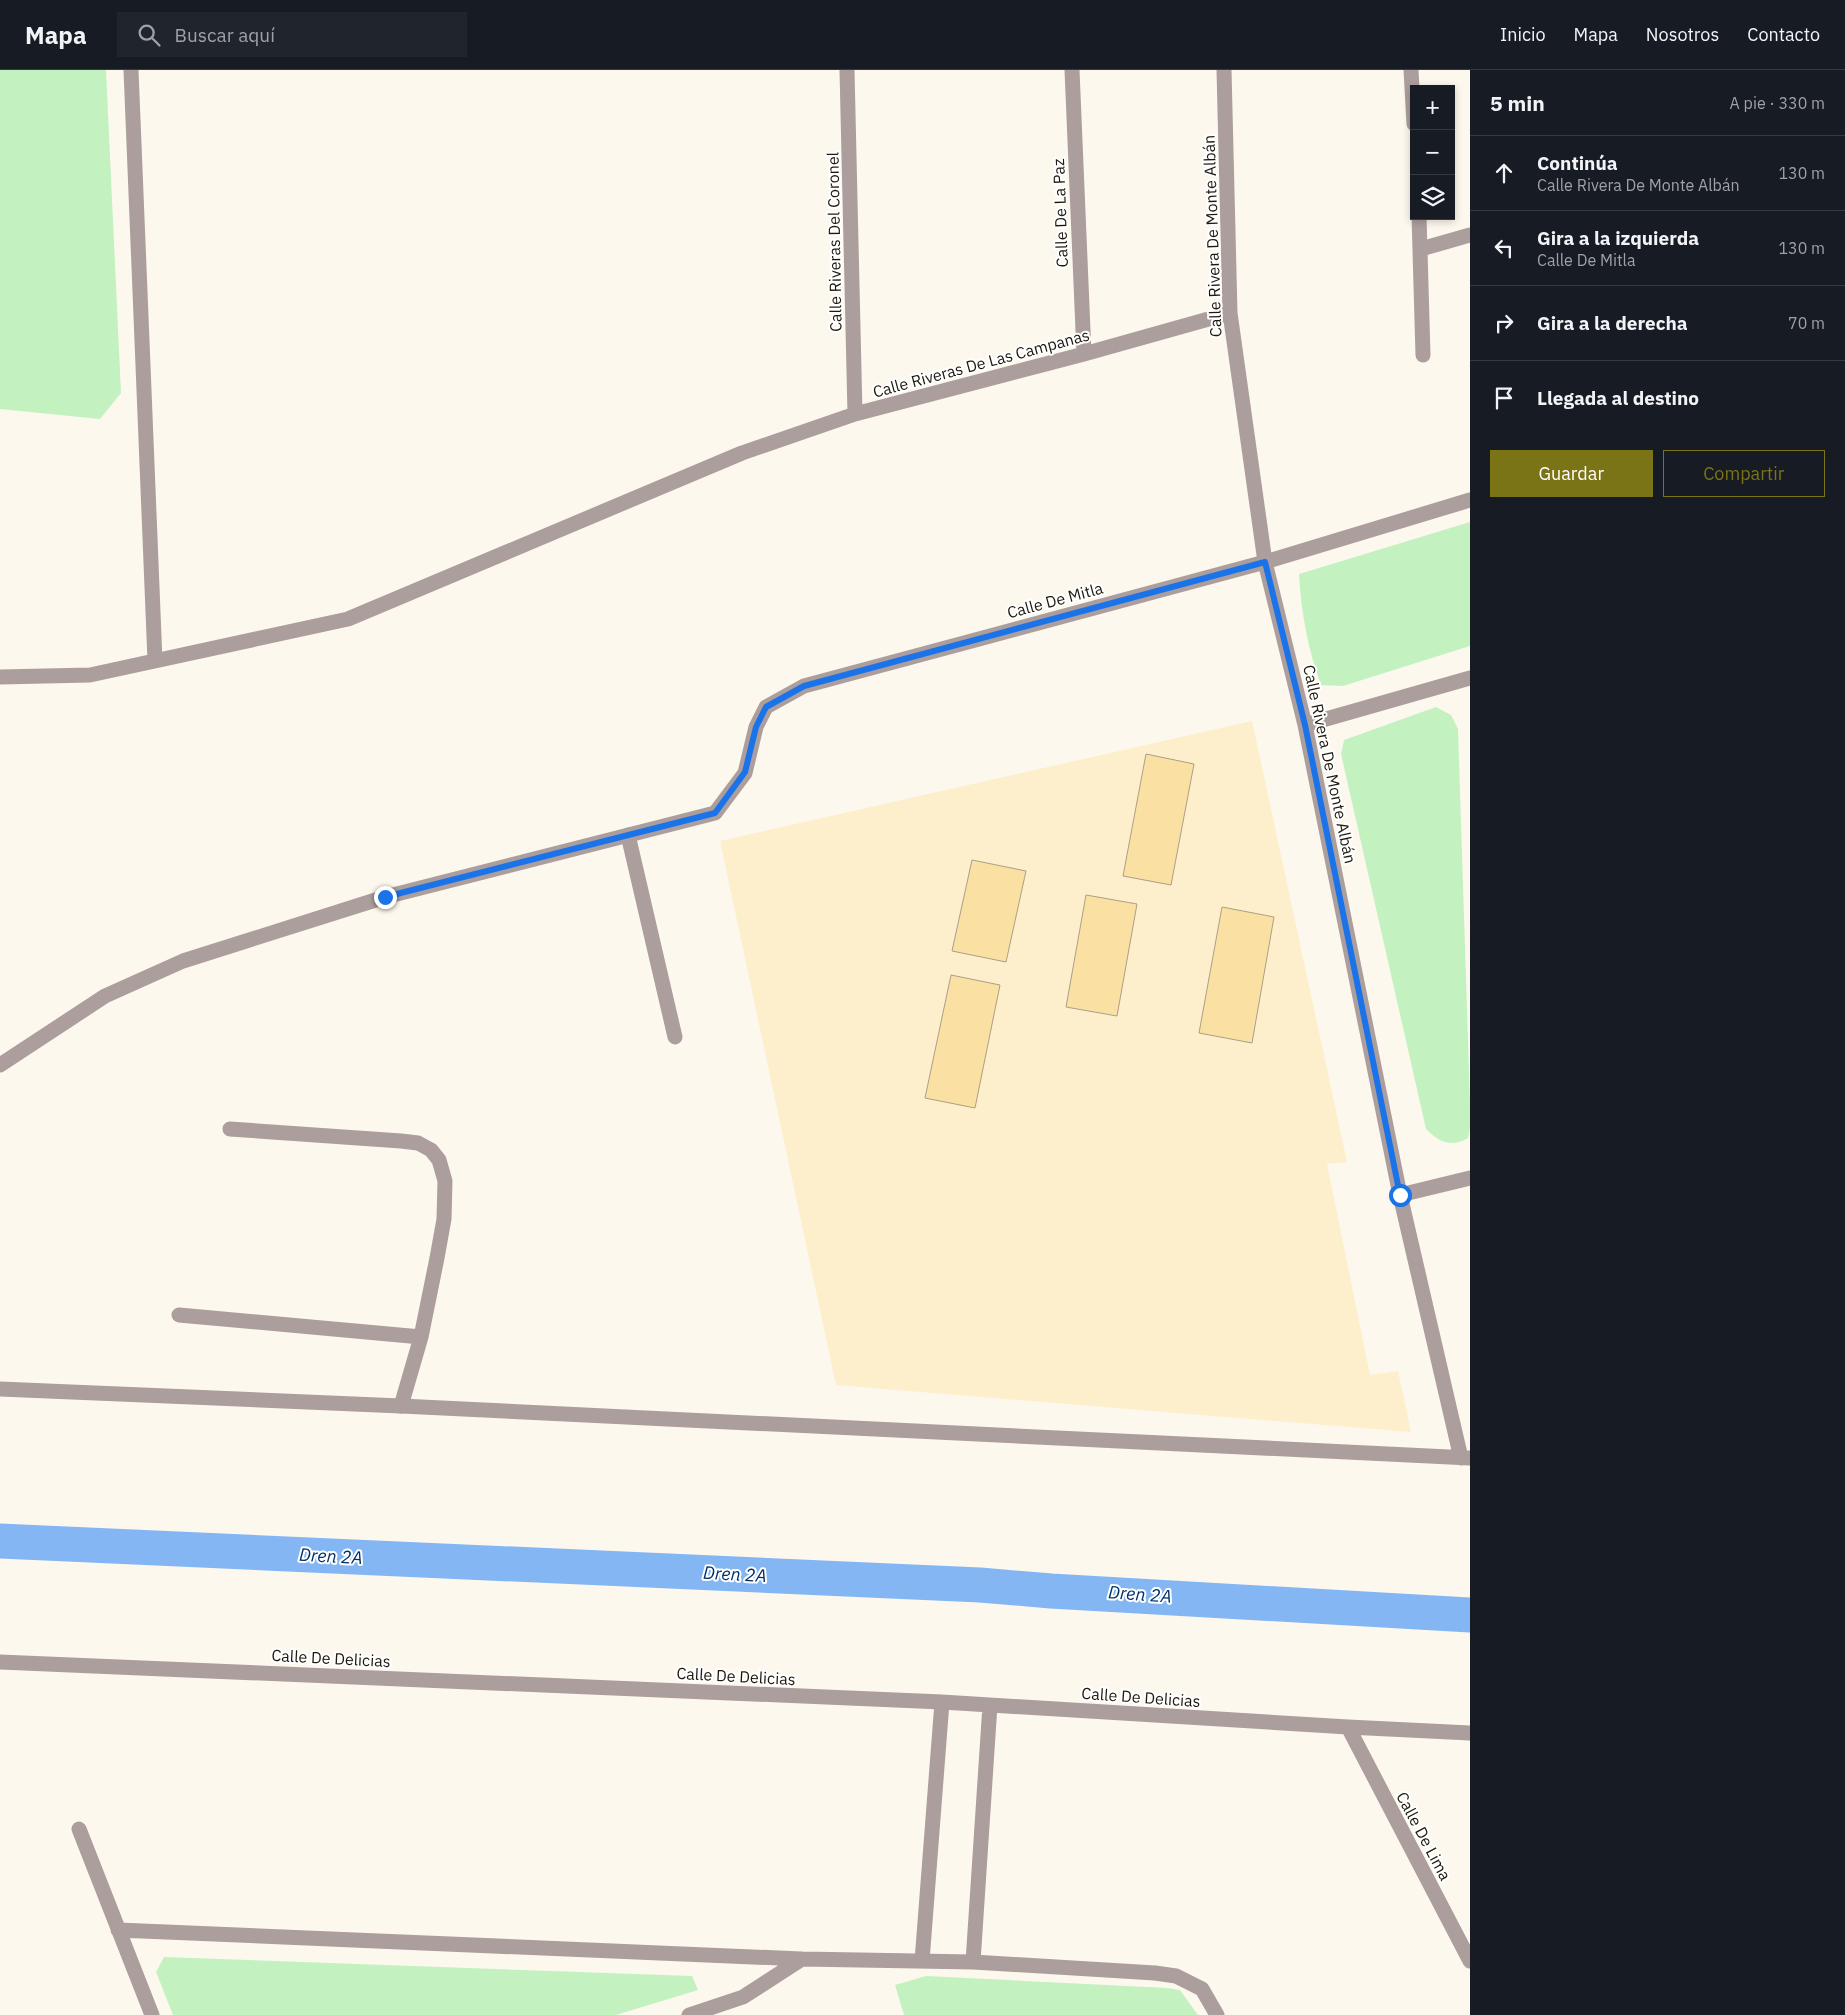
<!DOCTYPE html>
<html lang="es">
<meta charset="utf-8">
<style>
body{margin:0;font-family:"IBM Plex Sans",sans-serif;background:#20242c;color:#f1f3f6}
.controls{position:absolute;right:15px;top:15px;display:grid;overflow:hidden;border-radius:0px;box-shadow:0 2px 8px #0003}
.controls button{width:45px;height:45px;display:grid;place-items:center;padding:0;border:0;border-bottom:1px solid #363941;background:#171b24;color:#f1f3f6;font:25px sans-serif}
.stop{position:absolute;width:15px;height:15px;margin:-11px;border:4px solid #1a73e8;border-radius:50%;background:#fff}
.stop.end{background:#1a73e8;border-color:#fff;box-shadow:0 1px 5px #0008}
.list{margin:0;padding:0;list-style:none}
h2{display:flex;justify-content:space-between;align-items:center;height:65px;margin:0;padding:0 20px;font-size:21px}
h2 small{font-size:16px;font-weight:400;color:#9ea1a6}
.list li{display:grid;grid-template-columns:32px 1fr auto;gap:15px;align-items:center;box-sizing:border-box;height:75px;padding:0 20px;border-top:1px solid #363941}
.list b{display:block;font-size:19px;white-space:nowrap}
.list p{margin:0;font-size:16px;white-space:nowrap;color:#9ea1a6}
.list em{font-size:16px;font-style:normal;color:#9ea1a6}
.actions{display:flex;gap:10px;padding:15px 20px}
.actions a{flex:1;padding:11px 0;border:1px solid #7b7417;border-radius:0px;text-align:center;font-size:18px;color:#7b7417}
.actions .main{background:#7b7417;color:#fff}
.icon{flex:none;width:28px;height:28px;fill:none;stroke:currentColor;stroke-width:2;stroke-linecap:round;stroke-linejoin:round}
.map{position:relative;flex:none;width:1470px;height:1945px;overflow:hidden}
header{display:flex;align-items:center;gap:30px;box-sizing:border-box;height:70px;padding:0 25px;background:#171b24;border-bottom:1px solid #363941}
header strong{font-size:24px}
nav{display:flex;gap:28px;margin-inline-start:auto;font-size:18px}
.search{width:350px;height:45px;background:#20242c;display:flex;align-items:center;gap:12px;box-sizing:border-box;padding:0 18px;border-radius:0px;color:#9ea1a6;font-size:19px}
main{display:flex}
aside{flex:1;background:#171b24}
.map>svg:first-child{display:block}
</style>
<header>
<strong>Mapa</strong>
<div class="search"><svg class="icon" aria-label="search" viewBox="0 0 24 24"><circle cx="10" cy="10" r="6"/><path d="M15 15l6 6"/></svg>Buscar aquí</div>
<nav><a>Inicio</a><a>Mapa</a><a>Nosotros</a><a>Contacto</a></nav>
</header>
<main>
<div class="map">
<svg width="1470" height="1945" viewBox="0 0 1470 1945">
<rect width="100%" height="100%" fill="#fdf8ee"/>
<path fill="#fdeecc" d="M 1252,651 L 1347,1092 L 1327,1094 L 1370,1305 L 1398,1301 L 1411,1362 L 836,1315 L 720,771 Z"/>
<path fill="#c3f2c0" d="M 0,0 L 106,0 L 121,323 L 100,349 L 0,339 Z
M 1470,452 L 1470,576 L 1343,616 L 1321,615 C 1308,580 1301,542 1299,504 Z
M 1436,637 L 1451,645 L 1458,659 L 1470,1033 L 1470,1058 L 1468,1068 C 1451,1078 1439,1072 1426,1059 L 1341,684 L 1344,670 Z
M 164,1887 L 692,1906 L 698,1920 L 616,1945 L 173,1945 L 156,1902 Z
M 926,1906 L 1167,1918 L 1180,1920 L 1198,1945 L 904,1945 L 895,1915 Z"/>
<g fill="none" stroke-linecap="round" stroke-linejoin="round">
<path stroke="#84b6f4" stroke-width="35" d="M 0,1471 L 980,1515 L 1051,1521 L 1470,1545"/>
</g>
<path fill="#fbe0a3" stroke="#ab9f87" d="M 1146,684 L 1194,694 L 1171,815 L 1123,806 Z
M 972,790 L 1026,801 L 1006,892 L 952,881 Z
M 1086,825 L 1137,834 L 1117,946 L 1066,937 Z
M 1222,837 L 1274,847 L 1252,973 L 1199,963 Z
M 951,905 L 1000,915 L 975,1038 L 925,1028 Z"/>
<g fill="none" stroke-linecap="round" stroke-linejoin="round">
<path stroke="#ac9e9c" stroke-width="15" d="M 628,765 L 675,967
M 230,1059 L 401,1071 L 418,1073 L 431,1080 L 439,1090 L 445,1111 L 444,1149 L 437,1188 L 421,1267 L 401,1336
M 179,1245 L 421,1267"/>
<path stroke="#ac9e9c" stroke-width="15" d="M 131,0 L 155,591
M 847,0 L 855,344
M 1072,0 L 1084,284
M 1224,0 L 1230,243 L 1265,492 L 1305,655 L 1400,1125 L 1461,1388
M 1411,0 L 1414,54
M 1419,146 L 1423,285
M 1421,179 L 1470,165
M 0,607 L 90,605 L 348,549 L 742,383 L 855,344 L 1084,284 L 1230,243
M 1305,655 L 1470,608
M 0,995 L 105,926 L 183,891 L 385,827 L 715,743 L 745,703 L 756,657 L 766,637 L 804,616 L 1265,492 L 1470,430
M 1400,1125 L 1470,1108
M 0,1319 L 401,1336 L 1470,1388
M 0,1592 L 942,1632 L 1348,1657 L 1470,1663
M 1348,1657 L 1470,1891
M 79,1759 L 152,1945
M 118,1860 L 802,1889
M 922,1891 L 942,1632
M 973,1892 L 990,1635
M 689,1945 L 743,1927 L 802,1889 L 973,1892 L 1155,1903 L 1176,1906 L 1202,1919 L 1217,1945"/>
</g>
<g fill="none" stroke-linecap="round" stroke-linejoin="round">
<path stroke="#1a73e8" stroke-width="6" d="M 385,827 L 715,743 L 745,702 L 756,657 L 766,637 L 804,616 L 1265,492 L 1305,655 L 1400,1125"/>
</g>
<g text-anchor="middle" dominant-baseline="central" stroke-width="4" stroke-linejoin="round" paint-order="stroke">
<g font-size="16" fill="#1d190f" stroke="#fff">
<text transform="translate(1060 143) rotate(-92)">Calle De La Paz</text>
<text transform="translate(1212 166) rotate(-92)">Calle Rivera De Monte Albán</text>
<text transform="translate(834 172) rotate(-91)">Calle Riveras Del Coronel</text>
<text transform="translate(981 293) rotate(-15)">Calle Riveras De Las Campanas</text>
<text transform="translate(1055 530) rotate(-15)">Calle De Mitla</text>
<text transform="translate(1330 694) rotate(78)">Calle Rivera De Monte Albán</text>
<text transform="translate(331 1588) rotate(3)">Calle De Delicias</text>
<text transform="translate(736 1606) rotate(3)">Calle De Delicias</text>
<text transform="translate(1141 1627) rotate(4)">Calle De Delicias</text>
<text transform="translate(1424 1766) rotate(62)">Calle De Lima</text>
</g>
<g font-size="18" font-style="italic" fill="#003369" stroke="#fff">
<text transform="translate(331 1486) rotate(3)">Dren 2A</text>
<text transform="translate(735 1504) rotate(3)">Dren 2A</text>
<text transform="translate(1140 1524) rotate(4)">Dren 2A</text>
</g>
</g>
</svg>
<div class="controls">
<button>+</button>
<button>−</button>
<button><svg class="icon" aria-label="layers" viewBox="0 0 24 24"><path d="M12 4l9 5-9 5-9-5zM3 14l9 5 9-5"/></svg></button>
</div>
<div class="stop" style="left:1400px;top:1125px"></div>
<div class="stop end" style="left:385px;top:827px"></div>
</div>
<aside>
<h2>5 min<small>A pie · 330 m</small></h2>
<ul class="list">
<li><svg class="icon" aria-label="ahead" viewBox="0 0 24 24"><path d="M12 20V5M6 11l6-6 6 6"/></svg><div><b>Continúa</b><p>Calle Rivera De Monte Albán</p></div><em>130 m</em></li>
<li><svg class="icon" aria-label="left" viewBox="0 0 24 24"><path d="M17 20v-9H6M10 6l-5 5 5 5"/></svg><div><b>Gira a la izquierda</b><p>Calle De Mitla</p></div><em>130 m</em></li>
<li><svg class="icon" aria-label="right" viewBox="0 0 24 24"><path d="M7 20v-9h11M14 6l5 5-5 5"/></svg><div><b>Gira a la derecha</b></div><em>70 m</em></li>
<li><svg class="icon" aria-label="arrive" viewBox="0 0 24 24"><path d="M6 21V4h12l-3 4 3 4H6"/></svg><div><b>Llegada al destino</b></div></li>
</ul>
<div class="actions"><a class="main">Guardar</a><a>Compartir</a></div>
</aside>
</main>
